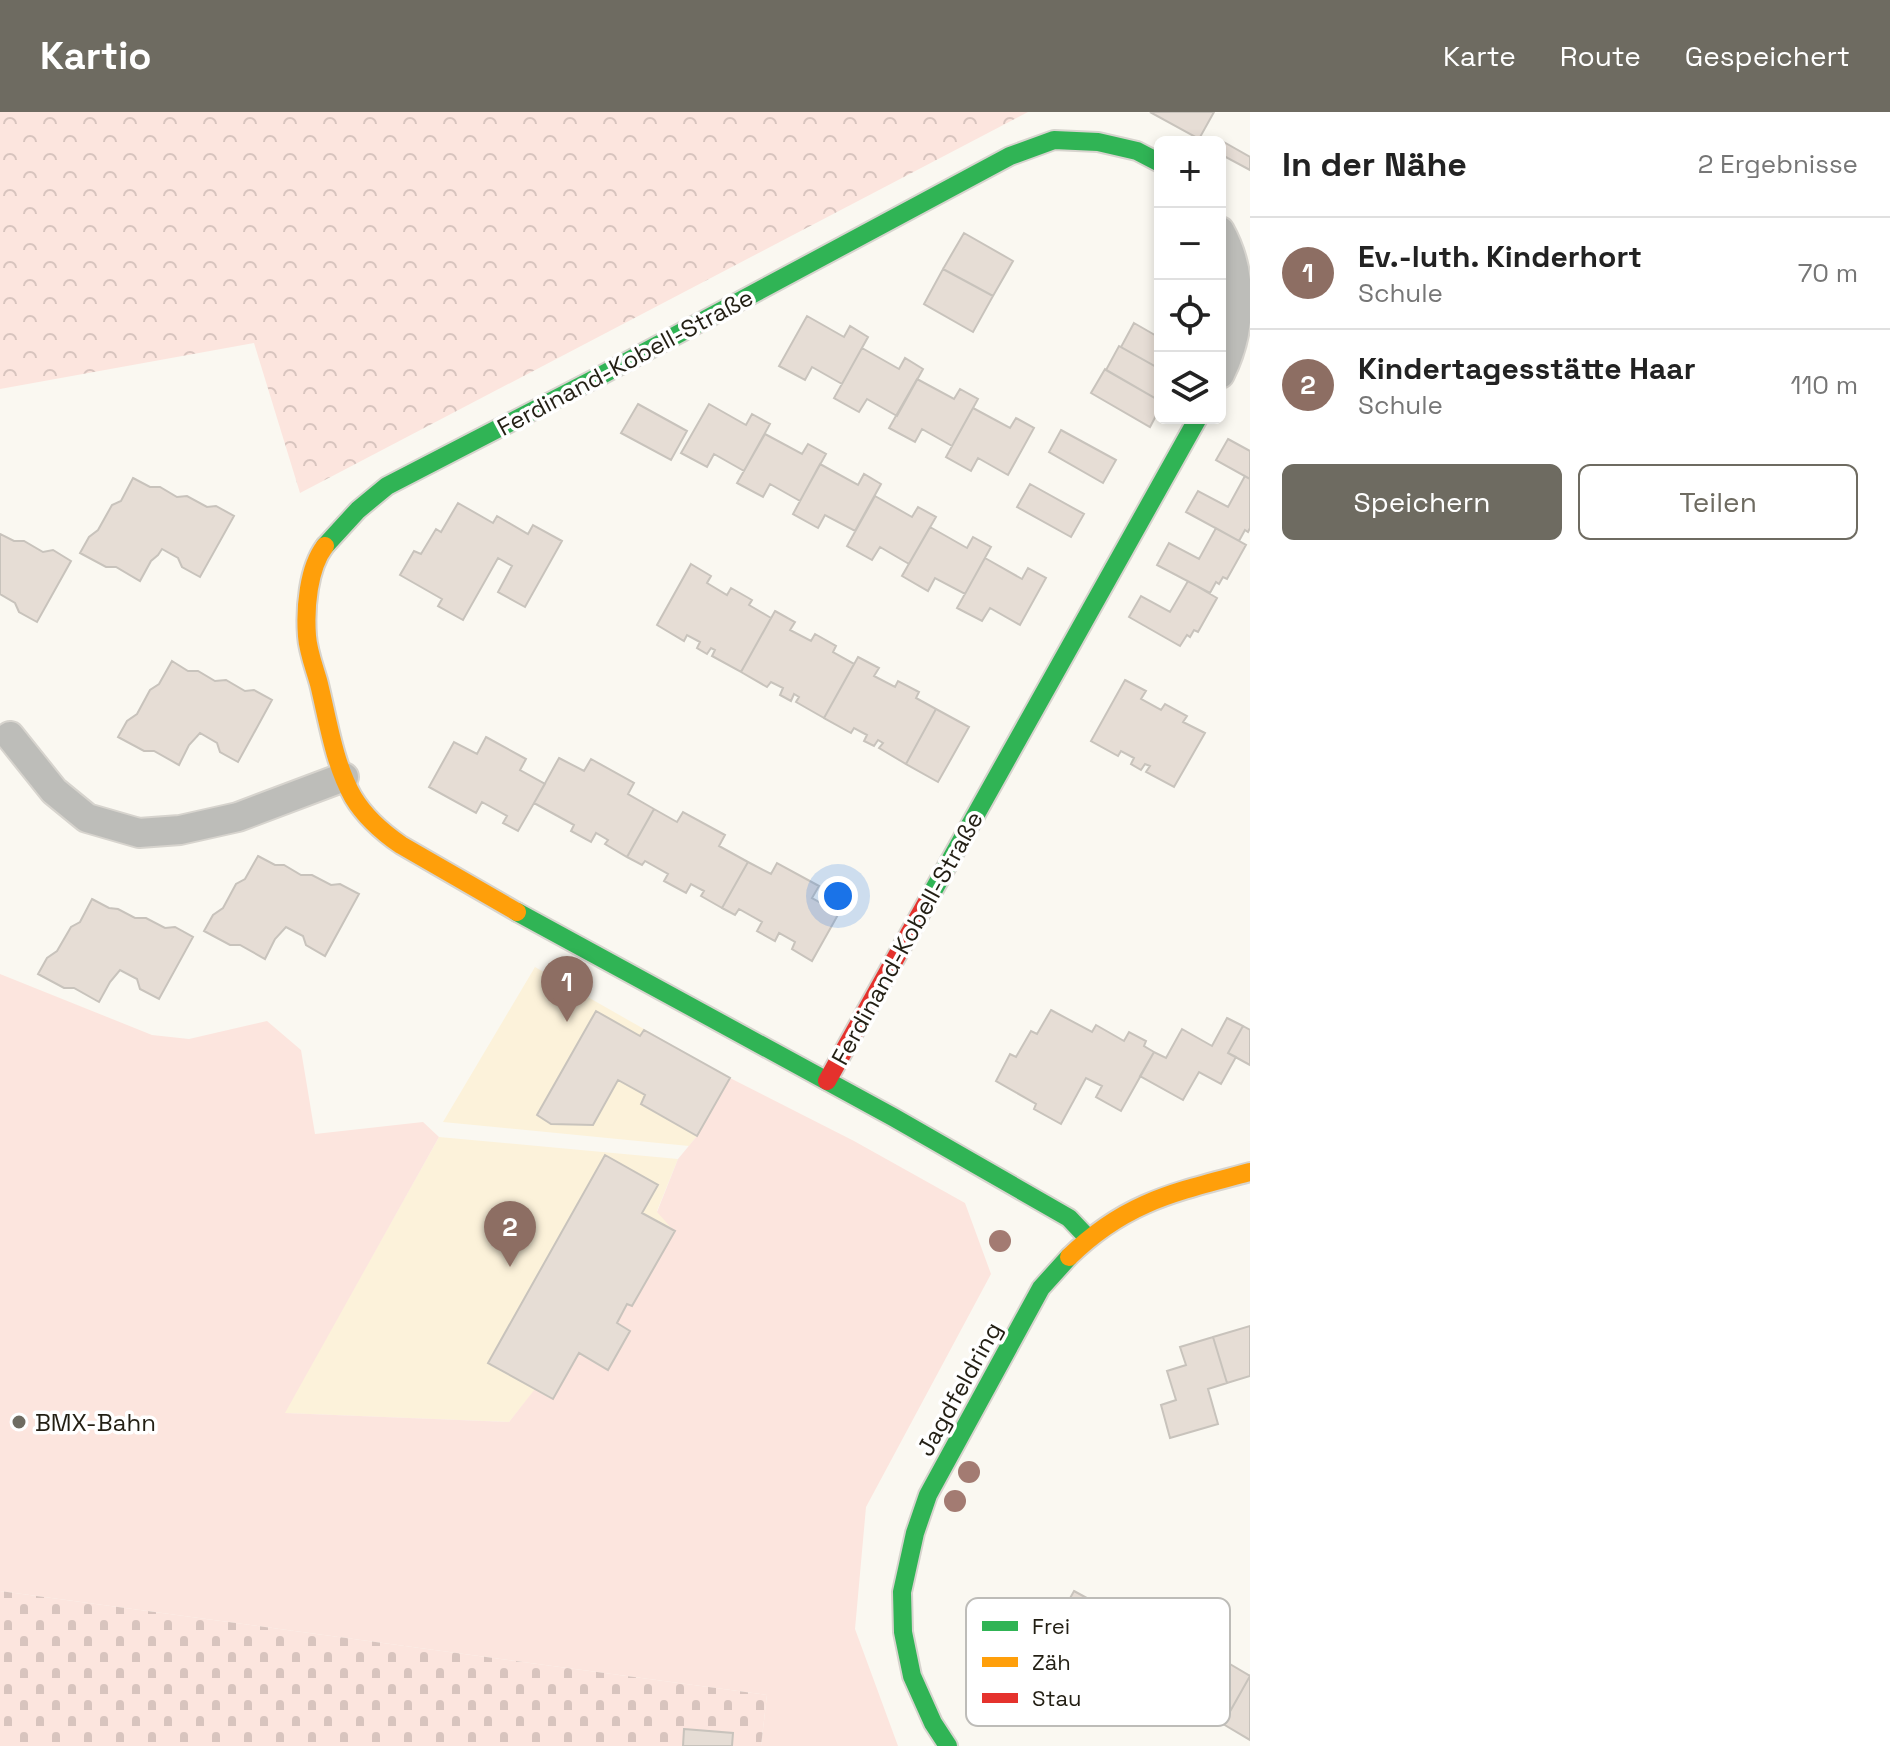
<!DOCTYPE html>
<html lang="de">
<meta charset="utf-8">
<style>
body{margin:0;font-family:"Space Grotesk",sans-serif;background:#f2f2f2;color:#222}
.controls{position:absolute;right:24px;top:24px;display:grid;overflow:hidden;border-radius:12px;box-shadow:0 4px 12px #0003}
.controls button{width:72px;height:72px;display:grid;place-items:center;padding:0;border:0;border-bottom:2px solid #e0e0e0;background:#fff;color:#222;font:40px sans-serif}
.you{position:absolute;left:838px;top:784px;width:28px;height:28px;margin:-20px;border:6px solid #fff;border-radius:50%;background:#1a73e8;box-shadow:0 0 0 12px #1a73e833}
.badge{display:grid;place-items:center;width:52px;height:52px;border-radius:50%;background:#6e6b61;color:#fff;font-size:26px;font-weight:700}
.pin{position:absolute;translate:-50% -66px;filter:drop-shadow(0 2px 4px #0008)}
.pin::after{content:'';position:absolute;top:42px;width:28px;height:24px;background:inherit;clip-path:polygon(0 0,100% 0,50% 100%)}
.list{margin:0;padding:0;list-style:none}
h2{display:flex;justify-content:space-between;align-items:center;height:104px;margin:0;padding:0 32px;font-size:34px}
h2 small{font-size:26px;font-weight:400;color:#767676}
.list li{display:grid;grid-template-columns:52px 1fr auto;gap:24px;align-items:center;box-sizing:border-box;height:112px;padding:0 32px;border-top:2px solid #e0e0e0}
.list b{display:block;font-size:30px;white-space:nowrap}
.list p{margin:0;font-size:26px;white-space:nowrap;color:#767676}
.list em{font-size:26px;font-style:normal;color:#767676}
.actions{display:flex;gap:16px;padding:24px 32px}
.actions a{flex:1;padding:18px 0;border:2px solid #6e6b61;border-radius:12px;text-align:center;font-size:28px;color:#6e6b61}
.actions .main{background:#6e6b61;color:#fff}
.icon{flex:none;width:44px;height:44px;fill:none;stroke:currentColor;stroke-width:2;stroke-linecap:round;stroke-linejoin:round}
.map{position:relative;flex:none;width:1250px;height:1634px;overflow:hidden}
header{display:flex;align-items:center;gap:48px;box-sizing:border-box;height:112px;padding:0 40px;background:#6e6b61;color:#fff}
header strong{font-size:38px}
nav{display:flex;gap:44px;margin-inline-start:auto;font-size:28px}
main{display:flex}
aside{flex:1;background:#fff}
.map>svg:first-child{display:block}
</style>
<header>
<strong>Kartio</strong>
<nav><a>Karte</a><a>Route</a><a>Gespeichert</a></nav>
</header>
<main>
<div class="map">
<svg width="1250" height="1634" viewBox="0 0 1250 1634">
<defs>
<pattern id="forest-crowns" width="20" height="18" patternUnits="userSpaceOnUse" patternTransform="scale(2)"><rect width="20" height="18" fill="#fce5de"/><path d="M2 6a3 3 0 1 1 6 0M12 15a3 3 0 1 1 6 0" fill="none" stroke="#d8c4be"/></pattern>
<pattern id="cemetery-stones" width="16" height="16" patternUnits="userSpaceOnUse" patternTransform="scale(2)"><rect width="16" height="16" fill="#fce5de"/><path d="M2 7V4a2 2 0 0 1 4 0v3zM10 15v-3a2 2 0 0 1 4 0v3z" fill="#d8c4be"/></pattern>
</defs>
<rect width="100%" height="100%" fill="#faf8f1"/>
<path fill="#fcf2da" d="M 535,855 L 730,966 L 697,1024 L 689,1034 L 443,1010 Z
M 439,1025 L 678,1047 L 657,1099 L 675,1119 L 632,1194 L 617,1211 L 630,1219 L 608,1258 L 553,1287 L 535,1278 L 509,1310 L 284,1301 Z"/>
<path fill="#fce5de" d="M 0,862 L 152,923 L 189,927 L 267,909 L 301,938 L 315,1022 L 423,1010 L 439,1025 L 285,1301 L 509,1310 L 535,1277 L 553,1287 L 579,1241 L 608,1257 L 630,1219 L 617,1211 L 627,1192 L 632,1194 L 674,1119 L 657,1100 L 678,1047 L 697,1024 L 730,966 L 854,1029 L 965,1091 L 991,1162 L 866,1395 L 855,1517 L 898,1634 L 761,1634 L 767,1583 L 0,1479 Z"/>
<path fill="url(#forest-crowns)" d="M 0,0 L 1028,0 L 300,381 L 254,231 L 0,277 Z"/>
<path fill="url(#cemetery-stones)" d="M 0,1479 L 767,1583 L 761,1634 L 0,1634 Z"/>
<path fill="#e6ddd5" stroke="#c8c3bc" stroke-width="2" d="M 1150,0 L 1214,0 L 1199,27 Z
M 1222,29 L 1250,45 L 1250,58 L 1220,42 Z
M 964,121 L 1013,149 L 993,184 L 943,157 Z
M 943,157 L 993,184 L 973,220 L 924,192 Z
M 807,204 L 844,225 L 850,214 L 868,225 L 842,272 L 812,255 L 805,268 L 779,254 Z
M 1134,211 L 1160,226 L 1160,257 L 1121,235 Z
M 1119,234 L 1160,257 L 1160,289 L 1106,258 Z
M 862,236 L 899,257 L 905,246 L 923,257 L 897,304 L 867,287 L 859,300 L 834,286 Z
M 1105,257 L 1160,289 L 1160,296 L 1150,315 L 1091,281 Z
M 917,267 L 954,287 L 960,277 L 978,287 L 952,334 L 922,317 L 915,330 L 889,316 Z
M 638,292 L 687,319 L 671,348 L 621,321 Z
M 709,292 L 746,313 L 752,302 L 770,312 L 744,359 L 714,342 L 707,355 L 681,341 Z
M 973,296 L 1010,316 L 1016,306 L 1034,316 L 1008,363 L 978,346 L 971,359 L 946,345 Z
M 1061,318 L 1116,348 L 1103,371 L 1049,340 Z
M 765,322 L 802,342 L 808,332 L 826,342 L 800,389 L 770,372 L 763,385 L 737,371 Z
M 1228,327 L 1250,339 L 1250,367 L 1216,348 Z
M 820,352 L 858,373 L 864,362 L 881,372 L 855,419 L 825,403 L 818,416 L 793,402 Z
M 1245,364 L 1250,367 L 1250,416 L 1248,420 L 1245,418 L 1239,429 L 1186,400 L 1198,379 L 1228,395 Z
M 133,366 L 150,375 L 160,375 L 177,385 L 187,384 L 207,395 L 216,394 L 234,404 L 200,465 L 182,455 L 178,446 L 162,437 L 158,443 L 151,449 L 140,469 L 116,455 L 106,455 L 80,441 L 89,425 L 98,418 L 112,393 L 121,389 Z
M 1030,372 L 1084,402 L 1071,425 L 1017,395 Z
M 875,384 L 912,405 L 918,395 L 936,405 L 909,452 L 880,435 L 872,448 L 847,434 Z
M 458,391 L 493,411 L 497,404 L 528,422 L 533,413 L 562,429 L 525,495 L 498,480 L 512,454 L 498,446 L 463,508 L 438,494 L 442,487 L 400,463 L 414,439 L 421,442 L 436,417 L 441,420 Z
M 930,415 L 967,436 L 973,425 L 991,435 L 965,482 L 935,466 L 928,479 L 902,464 Z
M 1216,416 L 1246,433 L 1227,467 L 1223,465 L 1219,472 L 1216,470 L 1210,481 L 1157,453 L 1169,431 L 1199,447 Z
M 0,422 L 14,429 L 24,429 L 43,440 L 53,438 L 71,449 L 37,510 L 19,500 L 15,491 L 0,482 Z
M 985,446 L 1022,467 L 1028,456 L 1046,466 L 1020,513 L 990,496 L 982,509 L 957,496 Z
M 691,452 L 711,464 L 707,471 L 727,483 L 731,476 L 752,488 L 749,493 L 771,506 L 741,560 L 712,544 L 715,538 L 711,536 L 707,542 L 697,536 L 700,530 L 687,523 L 684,529 L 657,513 Z
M 1188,469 L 1217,486 L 1198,520 L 1194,518 L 1190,525 L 1187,523 L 1180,534 L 1129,505 L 1141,484 L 1170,500 Z
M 775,499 L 795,510 L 790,518 L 811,529 L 815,522 L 836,534 L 833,540 L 854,552 L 824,606 L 796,590 L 799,585 L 794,582 L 791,589 L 780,583 L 783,576 L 771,570 L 767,575 L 741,560 Z
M 858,545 L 879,556 L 874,564 L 895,575 L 898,569 L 919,580 L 916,586 L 936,597 L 906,652 L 879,636 L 883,631 L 878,628 L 874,634 L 864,629 L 867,623 L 854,616 L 851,621 L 824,606 Z
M 172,549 L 188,559 L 198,559 L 215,569 L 226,568 L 245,579 L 254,578 L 272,588 L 238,650 L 220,640 L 217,631 L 200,621 L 189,633 L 179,653 L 154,639 L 144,639 L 118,625 L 127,609 L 137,602 L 150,578 L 159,572 Z
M 1125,568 L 1146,579 L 1141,587 L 1161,598 L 1165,592 L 1187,604 L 1183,610 L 1205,621 L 1174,675 L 1146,660 L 1150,654 L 1145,652 L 1141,658 L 1131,652 L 1134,646 L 1121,639 L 1118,644 L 1091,629 Z
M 936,597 L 969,615 L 938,670 L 906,652 Z
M 486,625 L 526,647 L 520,658 L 545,672 L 518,719 L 503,711 L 507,704 L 482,690 L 476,701 L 429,675 L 454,630 L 477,642 Z
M 559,646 L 584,659 L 591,647 L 634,671 L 628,682 L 654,697 L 627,745 L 605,732 L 608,728 L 596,721 L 591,730 L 571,719 L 574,713 L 534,691 Z
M 654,697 L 677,710 L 683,700 L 725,723 L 719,734 L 748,750 L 722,796 L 701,784 L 704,779 L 691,772 L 686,781 L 664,769 L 668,762 L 645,749 L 642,753 L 627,745 Z
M 258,744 L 275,753 L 284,753 L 301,763 L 312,763 L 331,773 L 340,772 L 359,782 L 325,844 L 306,833 L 303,824 L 286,815 L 275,827 L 265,847 L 240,833 L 230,833 L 204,819 L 213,803 L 223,796 L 236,772 L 245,767 Z
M 748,750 L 771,762 L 777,751 L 819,774 L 812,786 L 839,801 L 812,849 L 792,837 L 795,830 L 779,821 L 775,829 L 757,819 L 762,810 L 739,797 L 735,803 L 722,796 Z
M 92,787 L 109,796 L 118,797 L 135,806 L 146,806 L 165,816 L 175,815 L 193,825 L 159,887 L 140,877 L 137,867 L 120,858 L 110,870 L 99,890 L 74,876 L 64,876 L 38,862 L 47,846 L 57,839 L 71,815 L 80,810 Z
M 1051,898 L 1092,920 L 1096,913 L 1124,929 L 1129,920 L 1146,929 L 1144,934 L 1154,940 L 1121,999 L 1096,985 L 1102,974 L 1086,966 L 1061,1012 L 1034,997 L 1036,992 L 996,969 L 1010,942 L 1016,945 L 1031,919 L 1037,922 Z
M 596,899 L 640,924 L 644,918 L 730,966 L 697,1024 L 641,992 L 645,983 L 618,968 L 593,1013 L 551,1012 L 537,1003 Z
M 1227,906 L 1243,914 L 1228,941 L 1236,945 L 1221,972 L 1199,960 L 1183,988 L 1140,964 L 1154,940 L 1166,946 L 1182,917 L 1212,934 Z
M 1243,914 L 1250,918 L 1250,953 L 1228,941 Z
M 605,1043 L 658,1073 L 642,1101 L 675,1119 L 632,1194 L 627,1192 L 617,1211 L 630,1219 L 608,1258 L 579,1241 L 553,1287 L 488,1251 Z
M 1250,1214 L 1250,1264 L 1227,1271 L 1213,1225 Z
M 1213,1225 L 1227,1271 L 1208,1277 L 1218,1312 L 1170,1326 L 1161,1293 L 1176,1288 L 1167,1259 L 1186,1253 L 1180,1235 Z
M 1074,1479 L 1116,1502 L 1117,1499 L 1146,1515 L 1150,1507 L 1175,1521 L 1140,1584 L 1115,1570 L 1129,1544 L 1115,1536 L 1082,1595 L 1051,1578 L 1052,1575 L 1017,1556 L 1027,1539 L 1024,1537 L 1030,1526 L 1038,1531 L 1054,1503 L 1059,1506 Z
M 1175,1521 L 1208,1540 L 1206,1543 L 1216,1548 L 1218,1545 L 1250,1564 L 1223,1612 L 1190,1594 L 1185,1602 L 1176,1604 L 1172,1597 L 1177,1587 L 1147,1570 Z
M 1250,1564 L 1250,1628 L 1223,1612 Z
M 684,1617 L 733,1621 L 732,1634 L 683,1634 Z"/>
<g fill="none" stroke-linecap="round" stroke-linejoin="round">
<defs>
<path id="street" d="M 1220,119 C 1244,162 1242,219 1220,262
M 10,624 L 54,679 L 87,706 L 139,721 L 180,718 L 238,705 L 344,665"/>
<path id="fast" d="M 325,434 L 358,398 L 387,374 L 600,264 L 1010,44 L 1054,28 L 1098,30 L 1137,39 L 1160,51
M 928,788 L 1198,306
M 517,800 L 893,1005 L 1069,1106 L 1088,1126
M 948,1634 L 933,1611 L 912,1564 L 903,1520 L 902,1480 L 915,1421 L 928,1383 L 1041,1176 L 1069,1145"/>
<path id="slow" d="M 325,434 C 308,456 305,497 307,524 C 308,540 315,557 319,572 C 328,609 334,651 353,685 C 365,705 382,720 401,733 L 517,800
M 1069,1145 C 1126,1089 1176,1080 1250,1060"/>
<path id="jam" d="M 827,969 L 928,788"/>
</defs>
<use href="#street" stroke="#d7d4ce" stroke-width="32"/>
<use href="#fast" stroke="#d7d4ce" stroke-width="22"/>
<use href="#slow" stroke="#d7d4ce" stroke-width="22"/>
<use href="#jam" stroke="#d7d4ce" stroke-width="22"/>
<use href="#street" stroke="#bdbdb9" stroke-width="28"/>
<use href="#fast" stroke="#30b455" stroke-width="18"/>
<use href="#slow" stroke="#ff9f0a" stroke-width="18"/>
<use href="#jam" stroke="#e5322d" stroke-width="18"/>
</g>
<g fill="#a37b72">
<circle cx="1000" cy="1129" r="11"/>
<circle cx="969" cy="1360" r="11"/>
<circle cx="955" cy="1389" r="11"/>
</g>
<circle fill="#6e6b61" stroke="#fff" stroke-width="3" cx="19" cy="1310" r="8"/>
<g text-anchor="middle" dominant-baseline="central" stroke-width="7" stroke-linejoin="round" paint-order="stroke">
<g font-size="24" fill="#231f14" stroke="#fff">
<text transform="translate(625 250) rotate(-28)">Ferdinand-Kobell-Straße</text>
<text transform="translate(907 826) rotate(-61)">Ferdinand-Kobell-Straße</text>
<text transform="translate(959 1277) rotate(-61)">Jagdfeldring</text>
</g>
<g font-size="24" fill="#231f14" stroke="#fff" text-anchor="start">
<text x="35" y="1310">BMX-Bahn</text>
</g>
</g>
<rect x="966" y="1486" width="264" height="128" rx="12" fill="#fff" stroke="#bdbcb8" stroke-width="2"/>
<rect x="982" y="1509" width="36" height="10" fill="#30b455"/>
<rect x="982" y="1545" width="36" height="10" fill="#ff9f0a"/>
<rect x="982" y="1581" width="36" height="10" fill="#e5322d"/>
<g font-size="22" fill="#231f14">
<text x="1032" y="1522">Frei</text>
<text x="1032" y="1558">Zäh</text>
<text x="1032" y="1594">Stau</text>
</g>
</svg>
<div class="controls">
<button>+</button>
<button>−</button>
<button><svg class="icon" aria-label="locate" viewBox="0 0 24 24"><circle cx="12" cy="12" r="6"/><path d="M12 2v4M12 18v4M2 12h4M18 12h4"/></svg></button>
<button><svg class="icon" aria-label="layers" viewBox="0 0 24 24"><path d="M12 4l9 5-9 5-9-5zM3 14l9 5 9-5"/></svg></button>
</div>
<div class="you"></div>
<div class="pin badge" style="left:567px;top:910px;background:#8d6e63">1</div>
<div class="pin badge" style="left:510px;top:1155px;background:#8d6e63">2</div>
</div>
<aside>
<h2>In der Nähe<small>2 Ergebnisse</small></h2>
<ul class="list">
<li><span class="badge" style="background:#8d6e63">1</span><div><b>Ev.-luth. Kinderhort</b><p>Schule</p></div><em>70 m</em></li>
<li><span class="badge" style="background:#8d6e63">2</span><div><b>Kindertagesstätte Haar</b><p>Schule</p></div><em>110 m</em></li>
</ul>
<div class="actions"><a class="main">Speichern</a><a>Teilen</a></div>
</aside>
</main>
